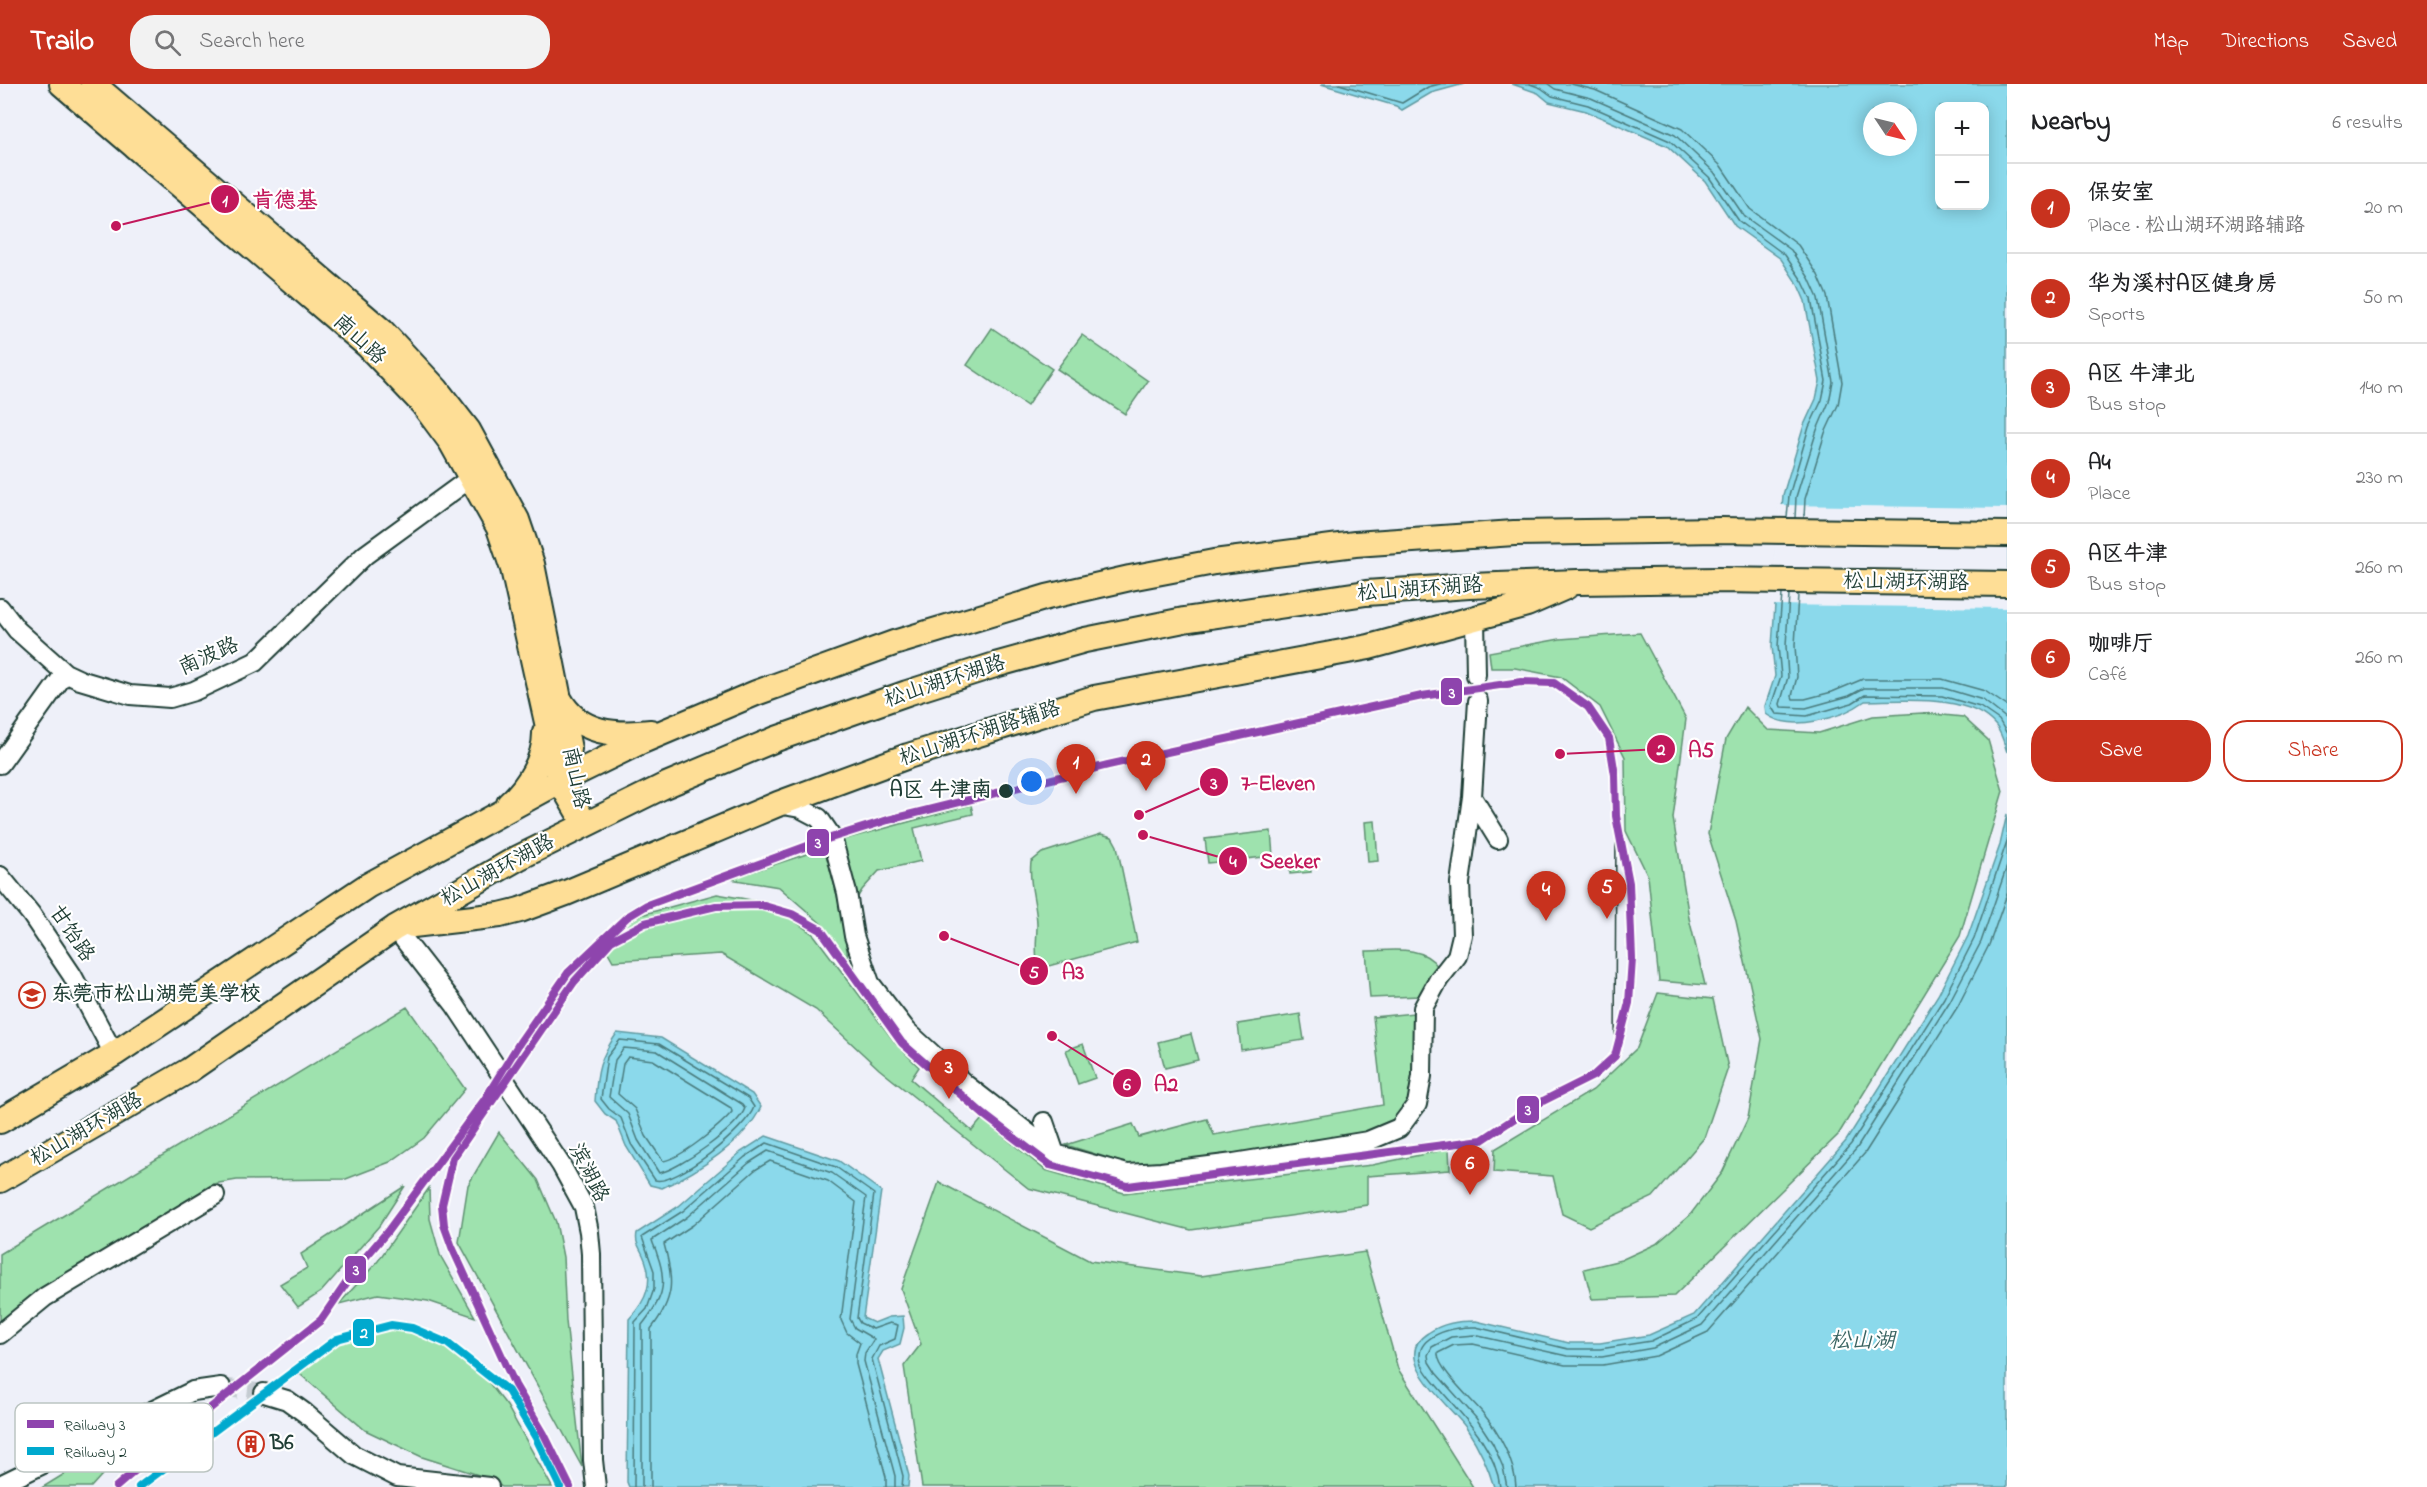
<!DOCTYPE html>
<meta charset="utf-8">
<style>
body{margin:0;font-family:"Indie Flower","LXGW WenKai TC",sans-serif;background:#f2f2f2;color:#202124}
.controls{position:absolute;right:18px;top:18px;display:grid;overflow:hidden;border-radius:12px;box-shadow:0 3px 15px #0003}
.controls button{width:54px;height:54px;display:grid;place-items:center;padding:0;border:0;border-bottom:2px solid #e0e0e0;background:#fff;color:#202124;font:30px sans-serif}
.compass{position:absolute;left:1863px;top:18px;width:54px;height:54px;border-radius:50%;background:#fff;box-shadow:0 3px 15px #0003;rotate:125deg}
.you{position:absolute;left:1032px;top:698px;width:21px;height:21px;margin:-15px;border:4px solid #fff;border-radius:50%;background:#1a73e8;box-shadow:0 0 0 9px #1a73e833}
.badge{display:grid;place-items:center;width:39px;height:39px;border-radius:50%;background:#c8321e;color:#fff;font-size:20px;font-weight:700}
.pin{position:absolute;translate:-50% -50px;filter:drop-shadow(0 2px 3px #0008)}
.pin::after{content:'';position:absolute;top:32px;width:21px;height:18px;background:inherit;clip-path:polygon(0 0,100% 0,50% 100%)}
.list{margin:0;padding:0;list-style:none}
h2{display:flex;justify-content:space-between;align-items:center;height:78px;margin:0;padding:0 24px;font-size:26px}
h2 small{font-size:20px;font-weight:400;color:#757577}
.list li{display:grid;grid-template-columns:39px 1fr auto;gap:18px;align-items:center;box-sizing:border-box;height:90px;padding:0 24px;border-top:2px solid #e0e0e0}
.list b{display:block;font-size:22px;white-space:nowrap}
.list p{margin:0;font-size:20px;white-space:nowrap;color:#757577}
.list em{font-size:20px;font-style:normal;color:#757577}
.actions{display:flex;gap:12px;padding:18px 24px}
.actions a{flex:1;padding:14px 0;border:2px solid #c8321e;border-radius:24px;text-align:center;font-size:21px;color:#c8321e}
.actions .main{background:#c8321e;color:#fff}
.icon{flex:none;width:33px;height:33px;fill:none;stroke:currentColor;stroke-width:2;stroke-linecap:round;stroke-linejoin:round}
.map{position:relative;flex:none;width:2007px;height:1403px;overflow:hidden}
header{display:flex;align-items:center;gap:36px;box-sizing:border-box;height:84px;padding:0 30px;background:#c8321e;color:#fff}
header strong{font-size:28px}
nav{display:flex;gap:33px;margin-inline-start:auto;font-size:21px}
.search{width:420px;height:54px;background:#f2f2f2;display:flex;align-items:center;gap:15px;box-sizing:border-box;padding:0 21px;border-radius:24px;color:#757577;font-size:22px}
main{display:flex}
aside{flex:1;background:#fff}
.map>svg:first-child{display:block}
</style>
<header>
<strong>Trailo</strong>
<div class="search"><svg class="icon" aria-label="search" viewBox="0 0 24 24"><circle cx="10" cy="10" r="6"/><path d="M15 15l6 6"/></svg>Search here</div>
<nav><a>Map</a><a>Directions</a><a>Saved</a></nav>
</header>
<main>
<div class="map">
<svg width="2007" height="1403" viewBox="0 0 2007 1403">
<rect width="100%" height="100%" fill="#eef0f9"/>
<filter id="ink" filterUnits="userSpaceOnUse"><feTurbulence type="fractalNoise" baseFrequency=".0167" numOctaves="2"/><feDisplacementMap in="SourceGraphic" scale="12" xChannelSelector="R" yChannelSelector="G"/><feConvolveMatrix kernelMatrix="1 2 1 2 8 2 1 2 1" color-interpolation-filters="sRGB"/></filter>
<g filter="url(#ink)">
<path fill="#9ee2ae" stroke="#5e9071" stroke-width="1.5" d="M 992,244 L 1052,285 L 1027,322 L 967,281 Z
M 1082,251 L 1148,297 L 1125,330 L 1057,285 Z
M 1640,549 L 1686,635 L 1673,734 L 1689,834 L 1705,901 L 1659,897 L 1648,792 L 1626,747 L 1625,673 L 1600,623 L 1561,593 L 1515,584 L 1491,584 L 1489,568 L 1560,555 Z
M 1745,623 L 1768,646 L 1819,649 L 1873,632 L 1923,629 L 1963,633 L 1988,656 L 2003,707 L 1960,852 L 1838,1051 L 1674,1212 L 1592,1215 L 1584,1185 L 1621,1176 L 1656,1160 L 1690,1131 L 1722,1089 L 1748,1034 L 1762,955 L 1736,837 L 1708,750 L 1726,655 Z
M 971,721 L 973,730 L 914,744 L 921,777 L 879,787 L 862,806 L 854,819 L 842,756 Z
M 1375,737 L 1378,777 L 1368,778 L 1365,738 Z
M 1271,747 L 1273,772 L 1208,779 L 1205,755 Z
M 1101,750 L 1112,753 L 1117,762 L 1137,858 L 1045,883 L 1037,876 C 1035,864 1037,853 1037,841 C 1037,820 1028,800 1031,778 L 1042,769 Z
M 825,764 L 843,835 L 848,876 L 824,842 L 779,803 L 730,795 Z
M 1310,779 L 1311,788 L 1290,790 L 1290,781 Z
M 717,810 L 769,819 L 814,851 L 896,960 L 919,983 L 911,995 L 972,1047 L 982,1035 L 1045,1086 L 1124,1109 L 1372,1081 L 1449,1065 L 1450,1086 L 1367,1092 L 1367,1121 L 1191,1146 L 1028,1104 L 879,985 L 816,926 L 721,870 L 613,877 L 600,854 L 641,831 Z
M 1366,867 C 1390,867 1423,860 1438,883 L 1420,912 L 1370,914 Z
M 1658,909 L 1713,915 L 1728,984 L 1704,1054 L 1653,1113 L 1589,1143 L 1562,1130 L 1553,1092 L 1494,1088 L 1495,1065 L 1593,1006 L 1637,964 Z
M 407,923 L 465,1005 L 424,1054 L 390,1078 L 346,1095 L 237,1096 L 213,1100 L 41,1206 L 0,1240 L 0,1170 Z
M 1414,929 C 1414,965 1423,1012 1395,1038 C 1388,1045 1374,1048 1365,1052 L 1164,1081 L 1128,1080 L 1066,1061 L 1133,1040 L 1139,1053 L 1207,1035 L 1214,1051 L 1383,1021 L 1373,933 Z
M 1300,930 L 1304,956 L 1241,966 L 1238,940 Z
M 1191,950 L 1198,976 L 1165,984 L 1158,958 Z
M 1083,960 L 1095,994 L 1078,1000 L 1066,966 Z
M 499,1048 L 538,1096 L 556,1138 L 563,1173 L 566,1237 L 582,1383 L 459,1158 L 468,1101 Z
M 939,1098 L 1090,1177 L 1201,1192 L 1365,1168 L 1398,1285 L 1473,1403 L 922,1403 L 904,1282 L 921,1260 L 901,1205 Z
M 405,1102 L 379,1142 L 321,1208 L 298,1223 L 280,1200 L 307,1184 L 301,1170 Z
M 429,1104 L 430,1135 L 440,1171 L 475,1233 L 428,1217 L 378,1210 L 339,1220 L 378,1177 Z
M 374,1243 L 424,1245 L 472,1277 L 507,1322 L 552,1403 L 502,1403 L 491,1395 L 422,1373 L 365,1346 L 293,1284 L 340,1254 Z
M 151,1337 L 91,1403 L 43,1403 Z"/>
<path fill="#8bd9eb" stroke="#609ba2" stroke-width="1.5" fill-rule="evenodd" d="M 1321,0 L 1464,0 L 1431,9 L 1402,26 L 1396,22 Z
M 1512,0 L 2007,0 L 2007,668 C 2004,659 2002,650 1996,642 C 1970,609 1902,617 1865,617 C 1842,634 1791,649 1766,630 L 1765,622 L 1775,592 L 1772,562 L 1783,411 L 1804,341 L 1816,315 L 1820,297 L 1805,217 L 1798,201 L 1781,175 L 1735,142 L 1705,97 L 1667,62 L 1586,27 L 1549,18 L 1538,9 ZM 1940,22 L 1984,22 L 1984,122 L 1940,122 ZM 1872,27 L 1908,27 L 1908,63 L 1872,63 Z
M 2007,730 L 2007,1403 L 1494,1403 C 1488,1382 1479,1363 1467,1345 C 1452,1323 1387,1274 1428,1249 C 1443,1239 1458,1237 1476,1237 L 1569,1259 L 1600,1259 L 1649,1251 L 1694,1231 L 1846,1057 L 1938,911 L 1968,852 L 2000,761 Z
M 617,949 L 661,954 L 752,1010 L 761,1023 C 745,1058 697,1088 662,1104 L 650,1101 L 626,1062 L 616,1037 L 605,1030 L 595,1017 C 597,987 599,975 617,949 Z
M 766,1052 L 839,1077 L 881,1107 L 863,1234 L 874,1239 L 889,1233 L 903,1232 L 904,1244 L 900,1260 L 883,1267 L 878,1275 L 909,1392 L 908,1403 L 629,1403 L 627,1398 L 629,1235 C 647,1216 655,1197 643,1171 C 639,1162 635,1159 637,1149 L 679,1122 L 741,1068 Z"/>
<path fill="#eef0f9" d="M 1779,421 L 2007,424 L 2007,524 L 1772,521 Z"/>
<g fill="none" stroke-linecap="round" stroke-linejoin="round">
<path stroke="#4a7b7d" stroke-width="1.5" d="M 1339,0 L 1402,19 L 1428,3 L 1440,0
M 1530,0 L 1541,4 L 1552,12 L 1588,21 L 1670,57 L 1709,93 L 1739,137 L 1785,171 L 1803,198 L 1811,215 L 1826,297 L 1822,316 L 1809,343 L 1789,412 L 1787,433
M 1548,0 L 1555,5 L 1591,14 L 1675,51 L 1714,88 L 1744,132 L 1791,166 L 1809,194 L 1818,214 L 1833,298 L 1829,318 L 1817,346 L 1796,413 L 1795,434
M 1571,0 L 1595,6 L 1682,45 L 1721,82 L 1750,125 L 1798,161 L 1818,191 L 1827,212 L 1842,298 L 1838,321 L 1825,349 L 1805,415 L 1804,434
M 1782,510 L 1778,562 L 1781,592 L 1771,622 L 1776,630 L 1807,632 L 1852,619 L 1865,611 L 1942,612 L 1980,623 L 1999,636 L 2007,650
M 1789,510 L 1786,562 L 1788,593 L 1780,620 L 1781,623 L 1806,624 L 1849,612 L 1864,604 L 1943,604 L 1983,616 L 2007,635
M 1798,511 L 1795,561 L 1797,593 L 1792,612 L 1793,615 L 1805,615 L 1832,608 L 1863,595 L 1942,595 L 1985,607 L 2007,622
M 620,956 L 659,960 L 748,1014 L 754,1023 C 747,1044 676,1102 655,1096 L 631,1060 L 621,1034 L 609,1025 L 601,1015 L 607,973 Z
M 624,964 L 657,967 L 742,1020 L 745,1024 C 739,1043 678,1086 659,1089 L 638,1056 L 628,1030 L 609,1013 L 615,976 Z
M 628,973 L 653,976 L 731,1024 L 732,1028 C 720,1042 680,1075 663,1077 L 646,1052 L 635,1025 L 618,1010 L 623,980 Z
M 634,1403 L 635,1238 L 647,1225 L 654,1205 L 654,1187 L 642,1153 L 683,1127 L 745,1073 L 767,1059 L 836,1083 L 874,1110 L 857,1234 L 860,1239 L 873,1245 L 890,1239 L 898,1241 L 895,1255 L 879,1262 L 872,1275 L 903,1392 L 902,1403
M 642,1403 L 642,1241 C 661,1217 669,1202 657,1170 C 656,1165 653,1161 652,1156 L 687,1133 L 749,1079 L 768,1067 L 832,1089 L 866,1113 L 850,1235 L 855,1244 L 874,1255 L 865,1269 L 864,1277 L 895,1392 L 895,1403
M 651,1403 L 651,1245 C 675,1214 674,1196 664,1160 L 693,1141 L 755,1086 L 770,1077 L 828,1097 L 856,1118 L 841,1236 L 847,1249 L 860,1259 L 856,1270 L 856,1280 L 886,1393 L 886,1403
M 1500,1403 C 1496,1366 1467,1336 1444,1310 C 1437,1301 1427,1292 1422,1281 C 1410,1251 1456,1242 1476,1243 L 1568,1265 L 1600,1265 L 1651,1257 L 1697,1235 L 1851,1060 L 1944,914 L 1974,855 L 2007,757
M 1507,1403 L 1503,1383 L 1493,1360 L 1476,1334 L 1436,1289 L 1429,1278 L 1428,1271 L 1432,1263 L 1451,1253 L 1474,1251 L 1567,1272 L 1602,1273 L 1653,1264 L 1702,1241 L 1857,1064 L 1950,917 L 1981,858 L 2007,782
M 1516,1403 C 1515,1377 1498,1347 1482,1328 C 1472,1316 1436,1283 1438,1269 L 1454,1261 L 1473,1260 L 1565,1281 L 1603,1281 L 1656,1272 L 1708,1248 L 1865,1069 L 1958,922 L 1989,861 L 2007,810"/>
<path stroke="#c5ccd2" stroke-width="18" stroke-dasharray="18 9" stroke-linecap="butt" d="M 1476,591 L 1478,617
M 221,1303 L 264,1309"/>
<defs>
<path id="minor" d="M 0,524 L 17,546 L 65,589 L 80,596 L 130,611 L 170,614 L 194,607 L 255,578 L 365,471 L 472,393
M 1475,534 L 1476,591
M 0,680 L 65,589
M 1472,713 L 1498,755
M 778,720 L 800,724 L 819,734 L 832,753 L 847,809 L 854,852 L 870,899 L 907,947 L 965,1000 L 1055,1070 L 1127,1090 L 1161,1088 L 1234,1079 L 1368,1057 L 1399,1044 L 1417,1020 L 1422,992 L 1423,924 L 1439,895 L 1457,872 L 1462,851 L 1460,799 L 1472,713 L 1478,617
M 0,792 L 31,830 L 72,891 L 114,970
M 395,844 L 455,921 L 561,1081 L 584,1123 L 589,1148 L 591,1170 L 593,1376 L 596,1403
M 1044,1038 L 1055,1070
M 0,1250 L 45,1213 L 215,1111
M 264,1309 L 287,1316 L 305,1329 L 354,1371 L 397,1393 L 489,1403
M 0,1401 L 193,1307 L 221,1303"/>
<path id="major" d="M 62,0 L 368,262 L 422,319 L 451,358 L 499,444 L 513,485 L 560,697 L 585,740
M 93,0 L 382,247 L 437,306 L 468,346 L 517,436 L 532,480 L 569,665
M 560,616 C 579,650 616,652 651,648
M 509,720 C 528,703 545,675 545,649
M 413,841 L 500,831 L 520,826 L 566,809 L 778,720 L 908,672 L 1094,614 L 1369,563 L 1527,520 L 1566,503
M 0,1037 L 114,970 L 367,802 L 560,697 L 640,658 L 756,609 L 894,559 L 1047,513 L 1130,494 L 1214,478 L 1355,460 L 1514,449 L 1721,446 L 2007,450
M 0,1096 L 188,987 L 395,844 L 518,774 L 664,702 L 776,655 L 907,609 L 995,581 L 1085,556 L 1184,536 L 1366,509 L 1469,502 L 1578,498 L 1718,496 L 2007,500"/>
</defs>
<use href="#minor" stroke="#1f3d34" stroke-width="22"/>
<use href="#major" stroke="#1f3d34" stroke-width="28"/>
<use href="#minor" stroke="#fff" stroke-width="18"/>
<use href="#major" stroke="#fede96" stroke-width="24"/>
<path stroke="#1f3d34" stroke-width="1.5" d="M 1615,972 L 1616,732"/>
<defs>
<path id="rail-1" d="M 116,1403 L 179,1349 L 321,1236 L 358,1182 L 387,1148 L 485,1015 L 520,958 L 568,889 L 627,833 L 647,821 L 821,757 L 888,736 L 1108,681 L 1422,612 L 1521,598 L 1554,599 L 1588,623 L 1609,654 L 1615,691 L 1616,732 L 1629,799 L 1632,875 L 1629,919 L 1615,972 L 1593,992 L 1533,1022 L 1482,1056 L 1128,1102 L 1050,1081 L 983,1030 L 902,959 L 821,846 L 792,830 L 761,821 L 716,822 L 645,839 L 611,857 L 574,898 L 453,1074 L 442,1121 L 444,1141 L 452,1163 L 515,1301 L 544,1350 L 570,1403"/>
<path id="rail-2" d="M 139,1403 L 337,1255 L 391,1241 L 412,1244 L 447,1259 L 508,1307 L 536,1354 L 560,1403"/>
</defs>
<use href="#rail-1" stroke="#fff" stroke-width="12"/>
<use href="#rail-2" stroke="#fff" stroke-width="12"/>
<use href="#rail-1" stroke="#8e44ad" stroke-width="8"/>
<use href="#rail-2" stroke="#00a9ce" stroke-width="8"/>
</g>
</g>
<defs>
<symbol id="school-ring" viewBox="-11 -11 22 22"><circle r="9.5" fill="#fff" stroke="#c8321e" stroke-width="1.5"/><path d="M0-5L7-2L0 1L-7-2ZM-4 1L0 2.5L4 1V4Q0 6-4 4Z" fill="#c8321e"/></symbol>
<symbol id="building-ring" viewBox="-11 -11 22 22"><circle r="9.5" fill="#fff" stroke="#c8321e" stroke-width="1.5"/><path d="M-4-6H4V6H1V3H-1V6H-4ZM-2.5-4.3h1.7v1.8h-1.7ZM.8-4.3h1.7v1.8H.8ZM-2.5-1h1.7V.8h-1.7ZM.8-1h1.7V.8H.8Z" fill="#c8321e"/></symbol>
</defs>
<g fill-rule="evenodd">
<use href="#school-ring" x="17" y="896" width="30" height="30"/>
<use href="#building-ring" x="236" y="1345" width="30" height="30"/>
</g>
<circle fill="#1f3d34" stroke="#fff" stroke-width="2" cx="1006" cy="707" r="8"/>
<g text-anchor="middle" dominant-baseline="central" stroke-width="4.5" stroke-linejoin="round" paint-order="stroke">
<g font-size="21" fill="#1f3d34" stroke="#fff">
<text transform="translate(359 256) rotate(43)">南山路</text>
<text transform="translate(1906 499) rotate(1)">松山湖环湖路</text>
<text transform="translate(1420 506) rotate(-4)">松山湖环湖路</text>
<text transform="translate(209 573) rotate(-24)">南波路</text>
<text transform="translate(945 598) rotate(-18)">松山湖环湖路</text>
<text transform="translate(980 650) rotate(-18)">松山湖环湖路辅路</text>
<text transform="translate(575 694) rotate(78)">南山路</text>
<text transform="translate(498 787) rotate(-29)">松山湖环湖路</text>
<text transform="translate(71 850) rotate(56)">甘饴路</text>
<text transform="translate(87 1046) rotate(-30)">松山湖环湖路</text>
<text transform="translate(588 1089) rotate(63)">滨湖路</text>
</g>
<g font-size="21" font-weight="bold" fill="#1f3d34" stroke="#fff" text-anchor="end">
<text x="992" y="707">A区 牛津南</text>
</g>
<g font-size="21" font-weight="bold" fill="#1f3d34" stroke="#fff" text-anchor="start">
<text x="51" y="911">东莞市松山湖莞美学校</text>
<text x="270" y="1360">B6</text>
</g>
<g font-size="22" font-style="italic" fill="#3a6462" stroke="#fff">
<text x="1862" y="1258">松山湖</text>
</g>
</g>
<rect x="15" y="1319" width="198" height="69" rx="9" fill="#fff" stroke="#bcc5c2" stroke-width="1.5"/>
<rect x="27" y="1336" width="27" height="8" fill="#8e44ad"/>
<rect x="27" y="1363" width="27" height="8" fill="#00a9ce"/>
<g font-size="16" fill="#1f3d34">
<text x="64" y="1346">Railway 3</text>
<text x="64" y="1373">Railway 2</text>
</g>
<path fill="none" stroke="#c2185b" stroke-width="2" d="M116 142L225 115M1560 670L1661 665M1139 731L1214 698M1143 751L1233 777M944 852L1034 887M1052 952L1127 999"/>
<g fill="#c2185b" stroke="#fff" stroke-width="2">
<circle cx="116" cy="142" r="6"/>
<circle cx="1560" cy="670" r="6"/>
<circle cx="1139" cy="731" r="6"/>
<circle cx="1143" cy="751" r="6"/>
<circle cx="944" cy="852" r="6"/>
<circle cx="1052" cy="952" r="6"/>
<circle cx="225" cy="115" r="15"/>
<circle cx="1661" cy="665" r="15"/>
<circle cx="1214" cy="698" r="15"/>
<circle cx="1233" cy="777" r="15"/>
<circle cx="1034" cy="887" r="15"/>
<circle cx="1127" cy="999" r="15"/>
</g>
<g font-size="18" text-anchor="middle" font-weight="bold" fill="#fff">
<text x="225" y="122">1</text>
<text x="1661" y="671">2</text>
<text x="1214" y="705">3</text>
<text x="1233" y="783">4</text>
<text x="1034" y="894">5</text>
<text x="1127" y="1006">6</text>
</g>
<g font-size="22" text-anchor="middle" font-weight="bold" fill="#c2185b" stroke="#fff" stroke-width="4.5" stroke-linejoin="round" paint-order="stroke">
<text x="285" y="123">肯德基</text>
<text x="1701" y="673">A5</text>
<text x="1278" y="706">7-Eleven</text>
<text x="1290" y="784">Seeker</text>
<text x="1073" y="895">A3</text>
<text x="1166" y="1007">A2</text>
</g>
<g stroke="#fff" stroke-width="2">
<rect x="1440" y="593" width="23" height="29" rx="6" fill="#8e44ad"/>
<rect x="806" y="744" width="24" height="29" rx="6" fill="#8e44ad"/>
<rect x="1516" y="1011" width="24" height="29" rx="6" fill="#8e44ad"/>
<rect x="344" y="1171" width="23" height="29" rx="6" fill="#8e44ad"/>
<rect x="352" y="1234" width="23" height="29" rx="6" fill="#00a9ce"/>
</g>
<g font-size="16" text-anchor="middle" font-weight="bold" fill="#fff">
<text x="1452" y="614">3</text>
<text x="818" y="764">3</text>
<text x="1528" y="1031">3</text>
<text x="356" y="1191">3</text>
<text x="364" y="1254">2</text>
</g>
</svg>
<div class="controls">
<button>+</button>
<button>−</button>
</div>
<svg class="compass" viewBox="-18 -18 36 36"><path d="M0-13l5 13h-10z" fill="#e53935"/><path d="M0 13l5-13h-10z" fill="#757577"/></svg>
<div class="you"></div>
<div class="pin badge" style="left:1076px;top:710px">1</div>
<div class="pin badge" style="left:1146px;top:707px">2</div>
<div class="pin badge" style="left:949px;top:1015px">3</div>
<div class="pin badge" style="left:1546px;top:837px">4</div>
<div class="pin badge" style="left:1607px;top:835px">5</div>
<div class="pin badge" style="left:1470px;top:1111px">6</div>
</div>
<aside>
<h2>Nearby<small>6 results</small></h2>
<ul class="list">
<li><span class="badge">1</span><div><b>保安室</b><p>Place · 松山湖环湖路辅路</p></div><em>20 m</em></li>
<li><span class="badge">2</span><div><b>华为溪村A区健身房</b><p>Sports</p></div><em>50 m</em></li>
<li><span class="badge">3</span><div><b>A区 牛津北</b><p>Bus stop</p></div><em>140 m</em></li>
<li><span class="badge">4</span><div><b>A4</b><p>Place</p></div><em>230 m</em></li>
<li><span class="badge">5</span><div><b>A区牛津</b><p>Bus stop</p></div><em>260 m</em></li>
<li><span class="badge">6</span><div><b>咖啡厅</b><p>Café</p></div><em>260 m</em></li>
</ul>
<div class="actions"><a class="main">Save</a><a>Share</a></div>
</aside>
</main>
